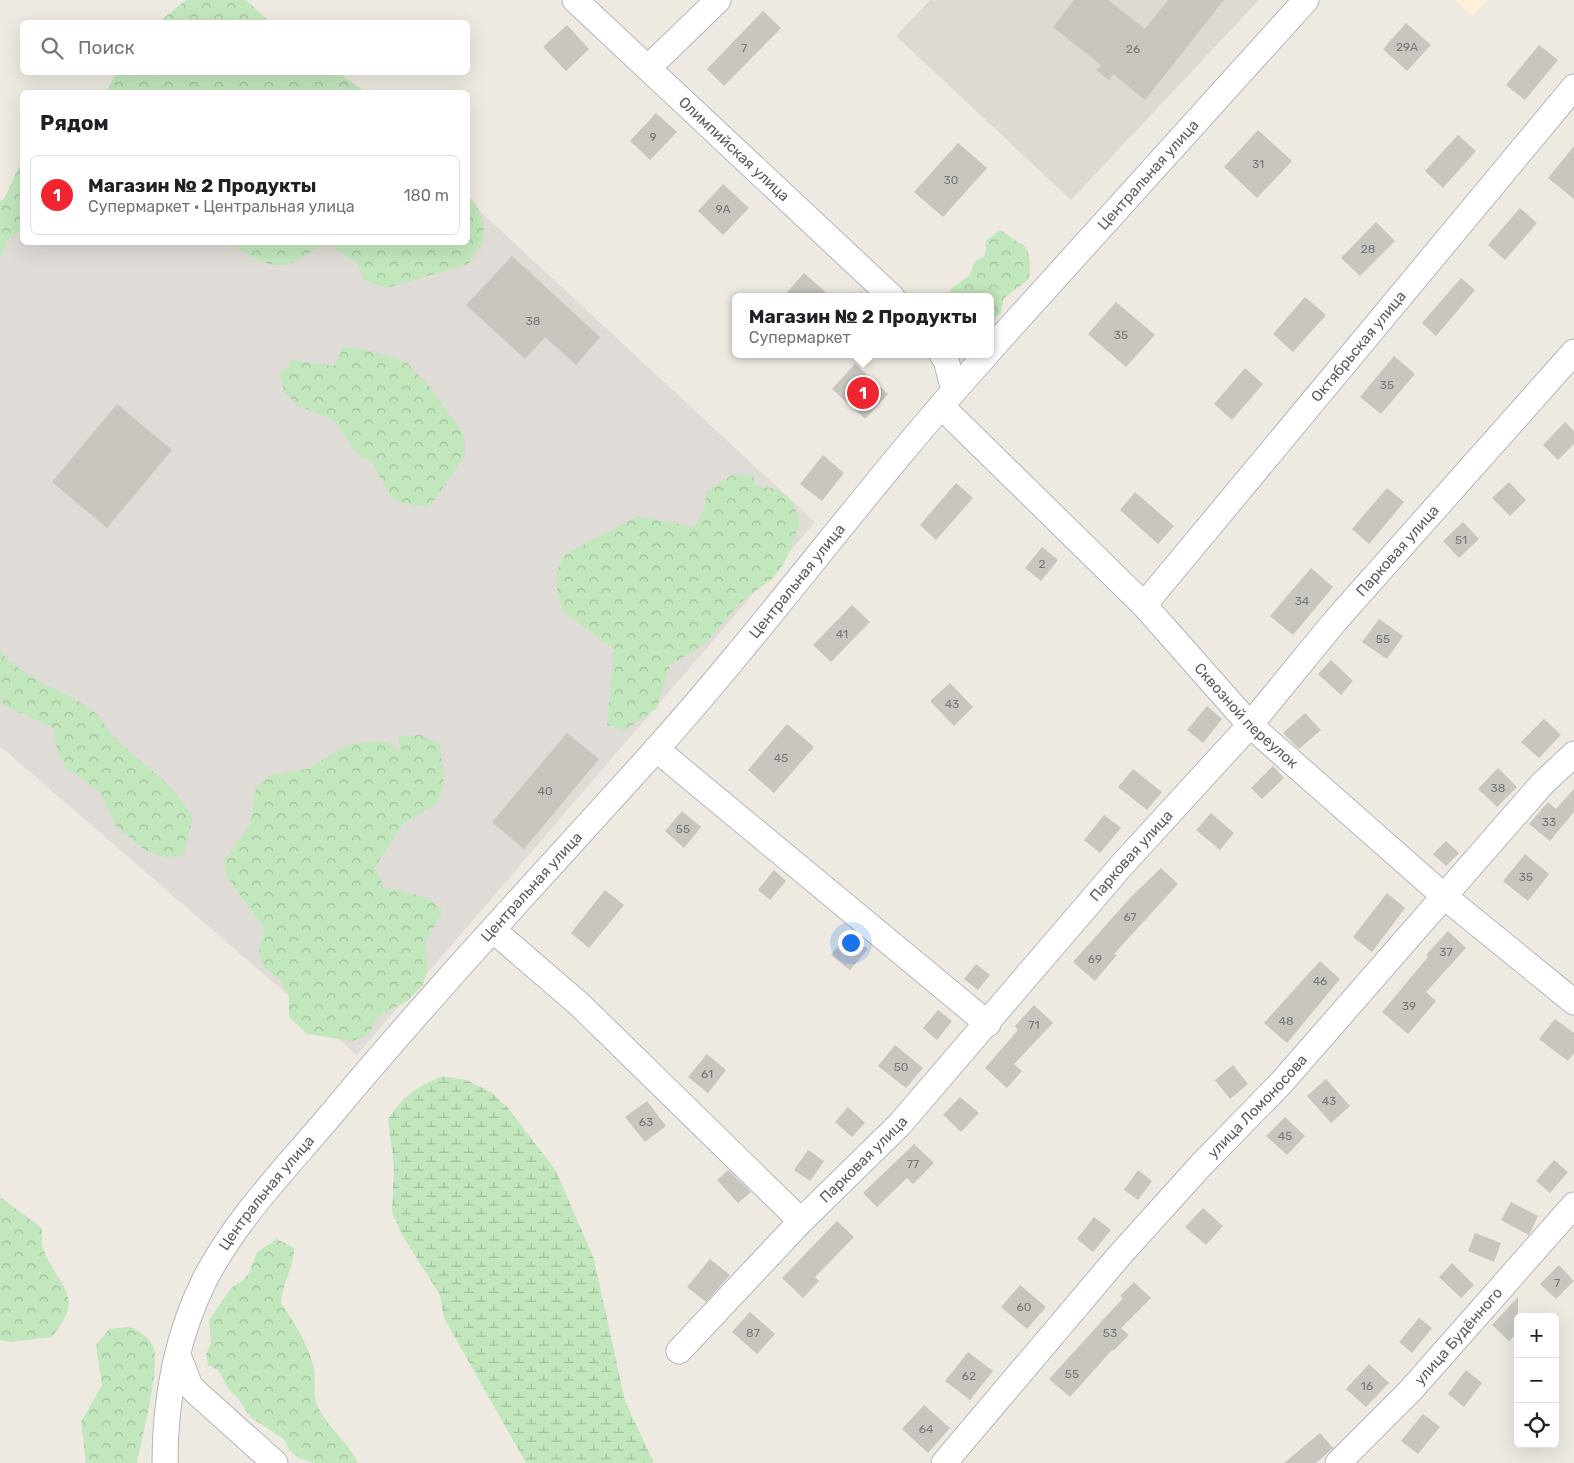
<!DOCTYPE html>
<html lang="ru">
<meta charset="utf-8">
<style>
body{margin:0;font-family:Rubik,sans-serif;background:#f2f2f2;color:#202124}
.controls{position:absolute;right:15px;bottom:15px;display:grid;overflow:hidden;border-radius:8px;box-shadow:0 5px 20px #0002}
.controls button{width:45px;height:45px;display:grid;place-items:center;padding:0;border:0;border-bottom:1px solid #e0e0e0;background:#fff;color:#202124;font:25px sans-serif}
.you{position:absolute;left:850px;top:942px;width:18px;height:18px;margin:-12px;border:4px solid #fff;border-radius:50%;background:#1a73e8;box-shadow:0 0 0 8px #1a73e833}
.badge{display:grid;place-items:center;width:32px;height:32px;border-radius:50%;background:#f12530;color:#fff;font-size:16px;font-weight:700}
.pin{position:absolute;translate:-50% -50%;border:2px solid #fff;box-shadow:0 1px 5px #0006}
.popup{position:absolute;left:732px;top:293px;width:262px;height:65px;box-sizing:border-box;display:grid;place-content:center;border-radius:8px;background:#fff;filter:drop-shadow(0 1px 4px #0005);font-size:16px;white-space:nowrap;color:#757577}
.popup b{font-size:19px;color:#202124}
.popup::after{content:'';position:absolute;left:50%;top:100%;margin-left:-10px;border:10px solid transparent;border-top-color:#fff}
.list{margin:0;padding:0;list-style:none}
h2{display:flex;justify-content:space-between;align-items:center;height:65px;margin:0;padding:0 20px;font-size:21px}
h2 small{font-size:16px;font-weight:400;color:#757577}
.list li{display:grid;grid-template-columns:32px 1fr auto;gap:15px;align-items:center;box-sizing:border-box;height:80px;margin:0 10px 10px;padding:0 10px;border:1px solid #e0e0e0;border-radius:8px}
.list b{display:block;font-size:19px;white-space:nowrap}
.list p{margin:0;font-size:16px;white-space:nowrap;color:#757577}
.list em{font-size:16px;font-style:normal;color:#757577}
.icon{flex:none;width:28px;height:28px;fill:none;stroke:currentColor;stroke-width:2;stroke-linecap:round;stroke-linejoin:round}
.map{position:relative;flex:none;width:1574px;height:1463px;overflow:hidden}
.search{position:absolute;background:#fff;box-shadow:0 5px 20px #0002;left:20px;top:20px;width:450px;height:55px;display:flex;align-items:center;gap:12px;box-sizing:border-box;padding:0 18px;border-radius:8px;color:#757577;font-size:19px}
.panel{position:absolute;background:#fff;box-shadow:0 5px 20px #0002;left:20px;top:90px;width:450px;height:155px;border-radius:8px}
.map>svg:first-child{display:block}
</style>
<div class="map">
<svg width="1574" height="1463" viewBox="0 0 1574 1463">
<defs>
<pattern id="forest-crowns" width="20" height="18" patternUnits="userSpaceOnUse" patternTransform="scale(1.25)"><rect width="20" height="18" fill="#c3e7bd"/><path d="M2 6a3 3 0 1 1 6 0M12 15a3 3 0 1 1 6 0" fill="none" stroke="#a1bf9d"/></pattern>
<pattern id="wetland-marsh" width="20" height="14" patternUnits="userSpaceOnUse" patternTransform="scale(1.25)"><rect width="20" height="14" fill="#c3e7bd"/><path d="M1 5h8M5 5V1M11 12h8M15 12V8" fill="none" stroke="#a1bf9d"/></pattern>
</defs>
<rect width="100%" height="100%" fill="#eeeae2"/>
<path fill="#fff0d7" d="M 1455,0 L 1487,0 L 1472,16 Z"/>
<path fill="#dfdcd7" d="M 468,200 L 815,522 L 357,1055 L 0,746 L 0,230 L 22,206 L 22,242 L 468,242 Z"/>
<path fill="#ded9d1" d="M 930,0 L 1259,0 L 1071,200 L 896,36 Z"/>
<path fill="url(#forest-crowns)" d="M 186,0 L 246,0 L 270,22 L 159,22 Z
M 117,72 L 339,73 L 365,92 L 106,92 Z
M 22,161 L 22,229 L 9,239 L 0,258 L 0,201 L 4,199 Z
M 468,196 L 476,204 L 484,225 L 483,243 L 468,264 L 387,288 L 364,280 L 357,263 L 326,243 L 468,242 Z
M 1000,230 C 1007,233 1010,237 1016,241 C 1020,244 1024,244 1026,248 C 1031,255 1030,271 1029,279 L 1004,298 L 1001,313 L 991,321 L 990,297 L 949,297 L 951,289 L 969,276 L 975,261 L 985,256 L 986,241 Z
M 232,243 L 325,243 C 298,259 286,275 254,258 C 246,253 238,250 232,243 Z
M 344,347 L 363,349 L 405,361 L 430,387 L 464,435 L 465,456 L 430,506 L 412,506 L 392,498 L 372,463 L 356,452 L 334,420 L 299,406 L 284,392 L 280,374 L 293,360 L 334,366 Z
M 734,474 L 753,476 L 757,486 L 777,489 L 793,502 L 800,523 L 785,562 L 773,578 L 741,602 L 706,643 L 670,665 L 657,708 L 624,731 L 607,725 L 614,649 L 563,611 L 557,590 L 557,571 L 564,555 L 638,516 L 694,527 L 704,510 L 707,491 Z
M 0,651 C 23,678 58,688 87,706 C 100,714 107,731 118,741 C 146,767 173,783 193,817 L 184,855 L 166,858 L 146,851 L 116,826 L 100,792 L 67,769 L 57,751 L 54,728 L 5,706 L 0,700 Z
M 420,735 L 440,744 L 444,785 L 436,804 L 403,824 L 375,867 L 384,887 L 429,898 L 443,911 L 425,943 L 428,965 L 423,985 L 407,1001 L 377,1017 L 369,1035 L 352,1041 L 307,1034 L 289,1017 L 289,996 L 280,980 L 263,966 L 259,949 L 265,929 L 227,877 L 224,860 L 250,825 L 256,788 L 270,775 L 308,769 L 345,746 L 365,742 L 386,741 L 400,752 L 399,736 Z
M 0,1197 L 42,1228 C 42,1235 41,1245 44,1251 C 60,1289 86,1296 52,1337 L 11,1342 L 0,1340 Z
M 277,1239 L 294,1248 C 294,1268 282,1284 281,1303 C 294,1322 309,1345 314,1369 C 316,1381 312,1395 318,1407 C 328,1428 348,1442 358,1463 L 315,1463 L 299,1458 L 289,1450 L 284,1439 L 250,1417 L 238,1398 L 229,1390 L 218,1370 L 208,1365 L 206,1354 L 211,1343 L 209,1320 L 231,1288 L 242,1281 L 249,1273 L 257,1252 Z
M 130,1327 C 140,1331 148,1337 153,1346 C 162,1361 141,1442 137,1463 L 86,1463 L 81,1422 L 102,1385 L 96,1345 L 109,1329 Z"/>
<path fill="url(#wetland-marsh)" d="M 442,1076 L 466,1080 L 491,1092 L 508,1108 L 556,1171 L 594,1259 L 625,1401 L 654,1463 L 526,1463 L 444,1318 L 440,1295 L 402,1235 L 392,1212 L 394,1166 L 388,1119 C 406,1093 414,1089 442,1076 Z"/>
<path fill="#c9c5bf" d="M 1074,0 L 1108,0 L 1145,29 L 1168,0 L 1224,0 L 1145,100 L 1113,74 L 1109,80 L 1096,70 L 1101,65 L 1053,27 Z
M 763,11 L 781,28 L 724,86 L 707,69 Z
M 1406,23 L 1431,45 L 1407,71 L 1383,49 Z
M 567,25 L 589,49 L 566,71 L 543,47 Z
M 1539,45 L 1558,60 L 1525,100 L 1506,85 Z
M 656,113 L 677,132 L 650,160 L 630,141 Z
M 1258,130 L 1292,161 L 1257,198 L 1224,167 Z
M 1458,135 L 1476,151 L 1443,188 L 1425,171 Z
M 958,143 L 987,168 L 943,217 L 914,192 Z
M 1574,146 L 1574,199 L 1548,178 Z
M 723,184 L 749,208 L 723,235 L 698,211 Z
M 1520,208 L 1537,223 L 1505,260 L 1488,245 Z
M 1376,222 L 1395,241 L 1360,276 L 1341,258 Z
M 512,256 L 600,337 L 576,365 L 545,337 L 525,359 L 466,305 Z
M 804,273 L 831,297 L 783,297 Z
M 1461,278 L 1475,290 L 1436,336 L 1422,323 Z
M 1305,297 L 1326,315 L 1293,352 L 1273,334 Z
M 1116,302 L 1155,335 L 1126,367 L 1088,334 Z
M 1394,356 L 1415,374 L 1381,414 L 1360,397 Z
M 855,364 L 888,394 L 865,419 L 832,389 Z
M 1245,368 L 1263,384 L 1232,420 L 1214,404 Z
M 117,404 L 172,450 L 107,528 L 52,482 Z
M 1565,422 L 1574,431 L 1574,444 L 1558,460 L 1543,445 Z
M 823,455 L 844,473 L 822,501 L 800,484 Z
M 1509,482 L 1526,500 L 1510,516 L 1492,498 Z
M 956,483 L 973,498 L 936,540 L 920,525 Z
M 1387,488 L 1404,502 L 1369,544 L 1352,529 Z
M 1135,492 L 1174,526 L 1158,544 L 1120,510 Z
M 1463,522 L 1479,539 L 1459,558 L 1443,541 Z
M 1042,547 L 1058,560 L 1041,581 L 1025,568 Z
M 1311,568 L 1333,587 L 1293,635 L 1270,616 Z
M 852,605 L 870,622 L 831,662 L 813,645 Z
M 1379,619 L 1403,636 L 1387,659 L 1362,642 Z
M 1331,660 L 1353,681 L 1341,695 L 1318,674 Z
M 950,683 L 973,707 L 954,726 L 930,701 Z
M 1207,706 L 1222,719 L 1203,743 L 1187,730 Z
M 1305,713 L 1321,730 L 1299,749 L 1283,733 Z
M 1544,719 L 1561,735 L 1539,758 L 1521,742 Z
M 787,724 L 814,747 L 774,793 L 748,770 Z
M 567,733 L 599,759 L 524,849 L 492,822 Z
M 1273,766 L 1284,778 L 1262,799 L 1251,788 Z
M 1498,768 L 1517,787 L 1497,807 L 1478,789 Z
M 1133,769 L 1162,792 L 1147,810 L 1118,787 Z
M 1574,789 L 1574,812 L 1550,841 L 1529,824 L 1548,802 L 1556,809 Z
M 682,811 L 701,827 L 684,848 L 665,831 Z
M 1211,813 L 1234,833 L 1220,850 L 1196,830 Z
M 1104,815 L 1121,828 L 1100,853 L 1084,840 Z
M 1446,841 L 1459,853 L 1446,866 L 1433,854 Z
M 1525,854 L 1549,874 L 1528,901 L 1503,881 Z
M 1161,868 L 1178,884 L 1114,954 L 1117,955 L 1095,981 L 1073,962 L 1130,898 Z
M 774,870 L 786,881 L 770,900 L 758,890 Z
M 605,890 L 624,905 L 589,948 L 571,933 Z
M 1387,893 L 1405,908 L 1372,952 L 1353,937 Z
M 1448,931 L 1466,948 L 1426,992 L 1436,1001 L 1408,1034 L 1382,1012 L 1428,957 L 1426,955 Z
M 848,933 L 868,949 L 850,970 L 831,955 Z
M 1320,961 L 1340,979 L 1287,1043 L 1264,1023 Z
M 976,964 L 990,975 L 978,990 L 964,979 Z
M 1034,1005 L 1053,1023 L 1014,1064 L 1022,1071 L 1007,1088 L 985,1068 L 1018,1030 L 1015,1026 Z
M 938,1010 L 952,1021 L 937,1040 L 923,1028 Z
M 1555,1019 L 1574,1033 L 1574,1053 L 1568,1061 L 1539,1039 Z
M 895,1045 L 923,1068 L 906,1088 L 878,1066 Z
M 707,1054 L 726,1070 L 708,1093 L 688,1077 Z
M 1233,1065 L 1248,1084 L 1230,1099 L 1215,1080 Z
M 1326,1079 L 1350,1106 L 1331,1123 L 1307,1096 Z
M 960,1097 L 979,1113 L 961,1132 L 943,1115 Z
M 647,1101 L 666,1126 L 645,1142 L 625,1117 Z
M 848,1107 L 865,1123 L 852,1137 L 835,1122 Z
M 1285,1117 L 1305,1136 L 1287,1155 L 1266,1136 Z
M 914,1144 L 934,1163 L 913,1184 L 907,1178 L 877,1207 L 863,1193 Z
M 808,1150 L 824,1161 L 810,1181 L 794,1170 Z
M 1554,1160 L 1568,1172 L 1550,1193 L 1536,1181 Z
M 728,1170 L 751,1192 L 738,1203 L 717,1180 Z
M 1138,1170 L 1152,1181 L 1138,1200 L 1124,1190 Z
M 1511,1202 L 1538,1216 L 1529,1235 L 1501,1220 Z
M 1203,1208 L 1223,1226 L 1206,1245 L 1185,1227 Z
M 1094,1217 L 1111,1230 L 1093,1252 L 1077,1239 Z
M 837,1221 L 854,1237 L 815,1277 L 819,1281 L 803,1298 L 782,1278 Z
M 1475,1233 L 1501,1243 L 1494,1262 L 1468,1251 Z
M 710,1259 L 730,1275 L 706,1302 L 687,1287 Z
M 1452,1263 L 1474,1285 L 1461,1298 L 1439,1277 Z
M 1559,1265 L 1574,1281 L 1556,1299 L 1540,1284 Z
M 1134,1282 L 1151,1298 L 1121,1328 L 1129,1335 L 1113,1351 L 1112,1350 L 1070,1397 L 1049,1379 L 1123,1298 L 1120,1296 Z
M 1020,1285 L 1046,1307 L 1027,1329 L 1001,1307 Z
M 1518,1297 L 1518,1332 L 1509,1341 L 1492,1325 Z
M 750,1312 L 775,1334 L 757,1354 L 732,1332 Z
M 1419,1318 L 1432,1328 L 1412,1353 L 1399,1342 Z
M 968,1352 L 993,1371 L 970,1400 L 945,1381 Z
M 1369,1364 L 1389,1383 L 1366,1407 L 1346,1389 Z
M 1466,1370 L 1482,1383 L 1464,1407 L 1448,1394 Z
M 924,1405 L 950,1428 L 928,1453 L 902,1429 Z
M 1423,1414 L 1440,1427 L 1418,1454 L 1401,1441 Z
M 1320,1433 L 1333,1448 L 1316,1463 L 1284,1463 Z"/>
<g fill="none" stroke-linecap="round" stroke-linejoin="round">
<defs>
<g id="minor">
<path id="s1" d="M 575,0 L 892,297"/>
<path d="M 648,68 L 718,0"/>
<path id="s2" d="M 990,350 L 1306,0"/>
<path d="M 942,354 L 946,360 L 954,391"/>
<path id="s3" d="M 941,406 L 1144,605 L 1250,725 L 1445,897 L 1574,1002"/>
<path id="s4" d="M 1144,605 L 1574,87"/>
<path d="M 656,749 L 988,1024"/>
<path d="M 493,930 L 579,1004 L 801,1221"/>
<path id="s5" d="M 679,1351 L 801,1221 L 900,1124 L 1121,866 L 1250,725 L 1336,620 L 1574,352"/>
<path d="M 178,1355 L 190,1386 L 197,1393 L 275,1463"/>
<path id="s6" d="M 165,1463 C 165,1400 177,1335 205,1279 C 236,1219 286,1168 329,1117 C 433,992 544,874 652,754 C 768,625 870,483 987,354"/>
<path id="s7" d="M 944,1463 L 1119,1256 L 1202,1164 L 1282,1082 L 1542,784 L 1574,754"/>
<path id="s8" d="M 1338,1463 L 1411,1390 L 1574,1205"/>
</g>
</defs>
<use href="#minor" stroke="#b3b7bb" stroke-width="27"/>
<use href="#minor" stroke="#fff" stroke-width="25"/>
</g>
<g text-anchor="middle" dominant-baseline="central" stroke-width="4.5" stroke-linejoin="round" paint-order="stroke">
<g font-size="12" fill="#76797b">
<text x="1407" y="47">29А</text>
<text x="744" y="48">7</text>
<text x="1133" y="49">26</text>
<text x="653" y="137">9</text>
<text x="1258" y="164">31</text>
<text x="951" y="180">30</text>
<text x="723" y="209">9А</text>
<text x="1368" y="249">28</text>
<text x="533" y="321">38</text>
<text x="1121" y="335">35</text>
<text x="1387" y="385">35</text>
<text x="1461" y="540">51</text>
<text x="1042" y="564">2</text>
<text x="1302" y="601">34</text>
<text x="842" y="634">41</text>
<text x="1383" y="639">55</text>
<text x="952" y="704">43</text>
<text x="781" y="758">45</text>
<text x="1498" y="788">38</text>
<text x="545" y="791">40</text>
<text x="1549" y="822">33</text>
<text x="683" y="829">55</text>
<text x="1526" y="877">35</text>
<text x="1130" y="917">67</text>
<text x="1446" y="952">37</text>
<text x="1095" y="959">69</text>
<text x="1320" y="981">46</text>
<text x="1409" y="1006">39</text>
<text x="1286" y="1021">48</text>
<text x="1034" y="1025">71</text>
<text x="901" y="1067">50</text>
<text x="707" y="1074">61</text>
<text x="1329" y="1101">43</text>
<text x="646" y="1122">63</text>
<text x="1285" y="1136">45</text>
<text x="913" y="1164">77</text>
<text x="1557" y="1283">7</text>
<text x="1024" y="1307">60</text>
<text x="753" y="1333">87</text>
<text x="1110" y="1333">53</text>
<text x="1072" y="1374">55</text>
<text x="969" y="1376">62</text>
<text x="1367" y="1386">16</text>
<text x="926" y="1429">64</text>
</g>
<g font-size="15" fill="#5b6064" stroke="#fff">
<text stroke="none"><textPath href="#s1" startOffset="218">Олимпийская улица</textPath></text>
<text stroke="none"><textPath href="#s2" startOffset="236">Центральная улица</textPath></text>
<text stroke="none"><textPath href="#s4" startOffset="336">Октябрьская улица</textPath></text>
<text stroke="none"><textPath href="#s5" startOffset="1076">Парковая улица</textPath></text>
<text stroke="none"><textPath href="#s6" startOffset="1106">Центральная улица</textPath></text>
<text stroke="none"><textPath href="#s3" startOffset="435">Сквозной переулок</textPath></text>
<text stroke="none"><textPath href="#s5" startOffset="671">Парковая улица</textPath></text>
<text stroke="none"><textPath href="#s6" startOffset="701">Центральная улица</textPath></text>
<text stroke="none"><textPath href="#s7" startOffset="475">улица Ломоносова</textPath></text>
<text stroke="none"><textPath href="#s5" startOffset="266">Парковая улица</textPath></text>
<text stroke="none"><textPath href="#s6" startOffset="296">Центральная улица</textPath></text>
<text stroke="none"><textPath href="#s8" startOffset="175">улица Будённого</textPath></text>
</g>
</g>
</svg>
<div class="controls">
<button>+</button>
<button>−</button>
<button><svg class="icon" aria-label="locate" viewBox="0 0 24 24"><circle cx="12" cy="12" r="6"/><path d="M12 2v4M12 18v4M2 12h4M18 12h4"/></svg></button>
</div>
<div class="you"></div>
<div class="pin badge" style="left:863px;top:393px">1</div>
<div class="popup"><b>Магазин № 2 Продукты</b>Супермаркет</div>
<div class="search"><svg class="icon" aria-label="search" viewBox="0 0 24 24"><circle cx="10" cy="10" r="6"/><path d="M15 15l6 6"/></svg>Поиск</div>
<section class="panel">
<h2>Рядом<small></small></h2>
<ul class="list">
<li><span class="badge">1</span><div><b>Магазин № 2 Продукты</b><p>Супермаркет · Центральная улица</p></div><em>180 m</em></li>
</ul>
</section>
</div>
